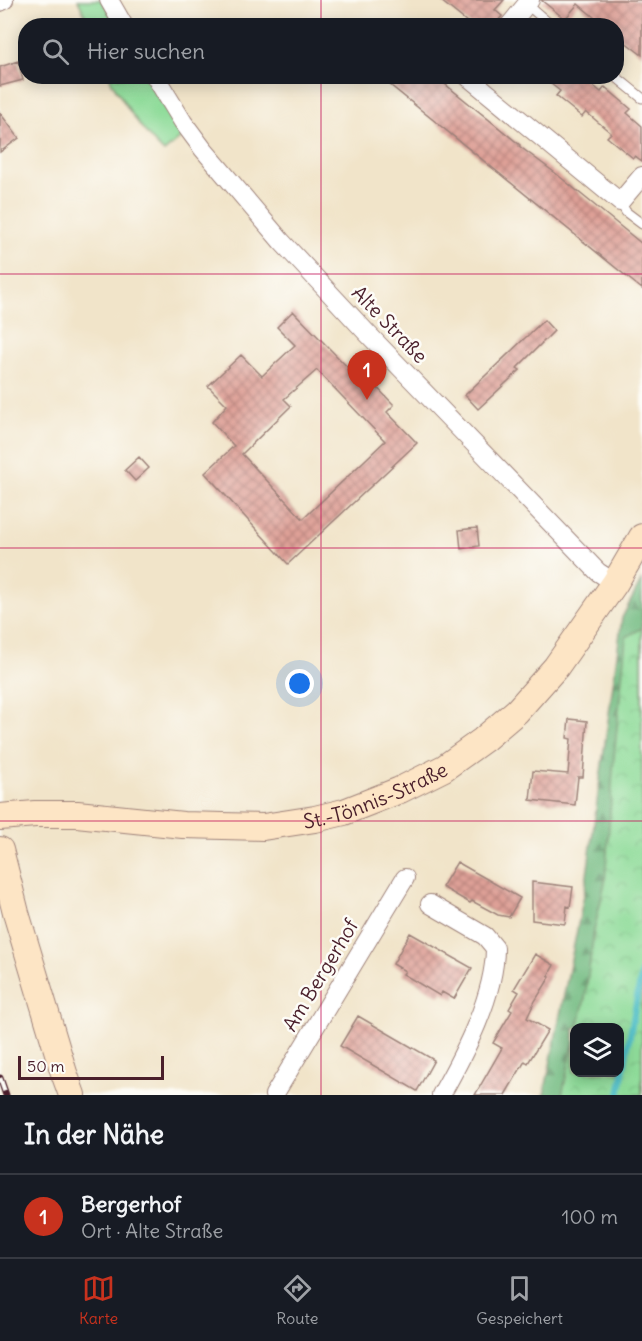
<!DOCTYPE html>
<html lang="de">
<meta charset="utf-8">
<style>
body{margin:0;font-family:Delius,sans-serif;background:#20242c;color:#f1f3f6}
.controls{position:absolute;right:18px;bottom:18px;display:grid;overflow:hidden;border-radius:12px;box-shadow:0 3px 15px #0003}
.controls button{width:54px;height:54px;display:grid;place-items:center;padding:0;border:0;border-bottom:2px solid #363941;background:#171b24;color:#f1f3f6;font:30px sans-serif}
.scale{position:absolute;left:18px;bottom:15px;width:146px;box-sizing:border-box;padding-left:6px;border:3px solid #4a1f2b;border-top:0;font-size:16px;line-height:21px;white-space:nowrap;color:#4a1f2b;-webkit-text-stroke:4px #fdfcf7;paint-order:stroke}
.you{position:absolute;left:300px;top:684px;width:21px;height:21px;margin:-15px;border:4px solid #fff;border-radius:50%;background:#1a73e8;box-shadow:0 0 0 9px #1a73e833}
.badge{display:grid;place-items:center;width:39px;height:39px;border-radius:50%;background:#c8321e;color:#fff;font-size:20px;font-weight:700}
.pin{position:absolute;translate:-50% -50px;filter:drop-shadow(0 2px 3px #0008)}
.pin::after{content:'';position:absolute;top:32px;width:21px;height:18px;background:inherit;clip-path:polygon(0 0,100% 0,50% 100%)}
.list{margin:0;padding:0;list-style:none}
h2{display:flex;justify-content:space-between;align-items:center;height:78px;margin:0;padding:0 24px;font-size:26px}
h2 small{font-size:20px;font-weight:400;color:#9ea1a6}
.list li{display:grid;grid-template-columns:39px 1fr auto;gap:18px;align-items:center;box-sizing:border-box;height:84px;padding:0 24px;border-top:2px solid #363941}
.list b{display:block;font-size:22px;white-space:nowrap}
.list p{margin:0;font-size:20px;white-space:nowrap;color:#9ea1a6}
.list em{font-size:20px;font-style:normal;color:#9ea1a6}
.icon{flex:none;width:33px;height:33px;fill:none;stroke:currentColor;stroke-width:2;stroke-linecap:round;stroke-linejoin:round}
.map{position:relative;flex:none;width:642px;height:1095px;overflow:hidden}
.search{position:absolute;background:#171b24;box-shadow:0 3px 15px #0003;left:18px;right:18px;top:18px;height:66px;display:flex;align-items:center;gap:15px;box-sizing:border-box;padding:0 21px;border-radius:24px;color:#9ea1a6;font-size:22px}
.sheet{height:162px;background:#171b24}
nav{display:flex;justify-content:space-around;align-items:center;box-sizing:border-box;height:84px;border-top:2px solid #363941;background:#171b24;font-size:16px;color:#9ea1a6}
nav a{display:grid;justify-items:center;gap:3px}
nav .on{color:#c8321e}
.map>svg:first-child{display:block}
</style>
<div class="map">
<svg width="642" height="1095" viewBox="0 0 642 1095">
<defs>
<pattern id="forest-firs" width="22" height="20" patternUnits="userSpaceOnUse" patternTransform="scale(1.5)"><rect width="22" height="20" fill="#72bb81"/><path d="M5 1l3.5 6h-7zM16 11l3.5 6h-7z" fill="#60976a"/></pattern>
<pattern id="park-crowns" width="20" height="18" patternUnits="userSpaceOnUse" patternTransform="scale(1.5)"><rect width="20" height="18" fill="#8edb99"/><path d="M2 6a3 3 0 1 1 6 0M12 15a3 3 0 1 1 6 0" fill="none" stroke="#7cbc84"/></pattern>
<pattern id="building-cross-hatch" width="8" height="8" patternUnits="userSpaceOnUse" patternTransform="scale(1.5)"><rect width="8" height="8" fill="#dea097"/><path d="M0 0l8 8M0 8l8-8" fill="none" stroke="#b6827b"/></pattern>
</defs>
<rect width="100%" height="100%" fill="#fdfcf7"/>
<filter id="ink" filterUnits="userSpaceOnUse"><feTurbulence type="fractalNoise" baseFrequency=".0167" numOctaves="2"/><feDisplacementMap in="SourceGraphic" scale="12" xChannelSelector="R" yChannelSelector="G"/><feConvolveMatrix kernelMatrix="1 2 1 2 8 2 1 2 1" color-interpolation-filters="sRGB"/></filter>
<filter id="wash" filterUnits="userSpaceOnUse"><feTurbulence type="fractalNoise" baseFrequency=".008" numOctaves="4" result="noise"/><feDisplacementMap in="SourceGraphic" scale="24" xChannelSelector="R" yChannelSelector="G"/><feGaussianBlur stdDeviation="1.35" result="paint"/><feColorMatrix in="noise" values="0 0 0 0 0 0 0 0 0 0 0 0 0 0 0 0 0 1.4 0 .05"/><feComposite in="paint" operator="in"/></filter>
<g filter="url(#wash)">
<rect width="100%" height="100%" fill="#f1e4c9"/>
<path fill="#8edb99" stroke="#6c7d62" stroke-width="1.5" d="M 78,0 L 102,0 L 116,25 L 89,25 Z
M 110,77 L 146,77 L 182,132 L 182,137 L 164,152 C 142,132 126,106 111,81 Z"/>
<path fill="url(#forest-firs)" stroke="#5e6d56" stroke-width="1.5" fill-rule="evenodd" d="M 642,579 L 642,1095 L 544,1095 L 585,890 L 622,618 ZM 574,1028 L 620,1028 L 620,1072 L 574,1072 Z"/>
<path fill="url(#park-crowns)" stroke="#6c7d62" stroke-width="1.5" d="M 642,628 L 642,1095 L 562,1095 L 574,1041 L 574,1072 L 620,1072 L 620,1028 L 578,1027 L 585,998 L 594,931 L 605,882 L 614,757 L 626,637 Z"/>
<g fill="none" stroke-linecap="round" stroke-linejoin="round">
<path stroke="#51bfc8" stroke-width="6" d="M 619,1095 L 642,970"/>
</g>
<g id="blocks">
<path fill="url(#building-cross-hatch)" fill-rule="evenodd" d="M 440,0 L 504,0 L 495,10 L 502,16 L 494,26 L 472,26 Z
M 541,0 L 642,0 L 642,55 L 616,35 L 616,26 L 605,26 L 578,4 L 565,19 Z
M 18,61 L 23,80 L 0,86 L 0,67 Z
M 379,76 L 435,76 L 520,145 L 519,146 L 554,172 L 642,244 L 642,289 Z
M 541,76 L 581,76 L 601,92 L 605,87 L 631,109 L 627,113 L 642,126 L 642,161 L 635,156 L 633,158 L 607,137 L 611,133 L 586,112 L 582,117 L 556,96 L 560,91 Z
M 0,113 L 19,138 L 0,152 Z
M 293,311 L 356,376 L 361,371 L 394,405 L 387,412 L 417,443 L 288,564 L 205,473 L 234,446 L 212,422 L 227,405 L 208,386 L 241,355 L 262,376 L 295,345 L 277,327 ZM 317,370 L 385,441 L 303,519 L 242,454 L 291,406 L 284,399 Z
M 544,320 L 554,331 L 517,368 L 520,370 L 478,409 L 465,395 Z
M 139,457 L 149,468 L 135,481 L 125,470 Z
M 477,528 L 479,546 L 461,549 L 459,530 Z
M 569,719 L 587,721 L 583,777 L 578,777 L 575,805 L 530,800 L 533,771 L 568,774 L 571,739 L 567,738 Z
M 457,862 L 520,898 L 509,917 L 498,915 L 472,901 L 470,903 L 442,887 Z
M 532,882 L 573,887 L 570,907 L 567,906 L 565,924 L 532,920 Z
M 410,933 L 472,968 L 454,999 L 442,992 L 440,996 L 403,974 L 405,971 L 393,964 Z
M 535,954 L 554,965 L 548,976 L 550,977 L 535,1001 L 527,1018 L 548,1030 L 528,1063 L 525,1061 L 505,1095 L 475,1095 L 502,1048 L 493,1043 L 512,1011 L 509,1009 L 519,992 L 514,989 Z
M 358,1016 L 434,1060 L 417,1091 L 340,1046 Z"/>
</g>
</g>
<g filter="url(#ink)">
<use href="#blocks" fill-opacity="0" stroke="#9e827a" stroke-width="1.5"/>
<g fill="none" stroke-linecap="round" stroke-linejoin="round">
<defs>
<path id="service" d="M 524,2 L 552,26
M 615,76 L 642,98
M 620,202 L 626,212 L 642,224"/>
<path id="minor" d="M 109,0 L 124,26
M 0,2 L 4,0
M 509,26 L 530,0
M 155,76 L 183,122 L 203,149 L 281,241 L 366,332 L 598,572 L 615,583
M 467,76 L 620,202 L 642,176
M 430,904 L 485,936 L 495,948 C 495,996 464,1054 441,1095
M 274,1095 L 405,878"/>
<g id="secondary">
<path id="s1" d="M 0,817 L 35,814 L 77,814 L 183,825 L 263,827 L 315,819 L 344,812 L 400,790 L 444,768 L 483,740 L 517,711 L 556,667 L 615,583 L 642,537"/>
<path d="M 0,850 L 16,913 L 64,1073 L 72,1095"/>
</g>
</defs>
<use href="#service" stroke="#9e827a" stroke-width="11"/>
<use href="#minor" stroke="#9e827a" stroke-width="20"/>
<use href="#secondary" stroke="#9e827a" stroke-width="28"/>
<use href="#service" stroke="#fff" stroke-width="9"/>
<use href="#minor" stroke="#fff" stroke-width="18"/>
<use href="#secondary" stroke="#fde5c5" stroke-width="26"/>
<defs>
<path id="rail" d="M 0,1078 L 6,1095"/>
</defs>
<use href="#rail" stroke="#4a1f2b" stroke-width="7"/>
<use href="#rail" stroke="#fdfcf7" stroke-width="4.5" stroke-dasharray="14" stroke-linecap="butt"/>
</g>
</g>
<path fill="none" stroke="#c2185b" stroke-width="1.5" stroke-opacity="0.55" d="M 321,0 L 321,26M 321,76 L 321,1095M 0,274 L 642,274M 0,548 L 642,548M 0,821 L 642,821"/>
<g text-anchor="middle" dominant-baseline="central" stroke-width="5" stroke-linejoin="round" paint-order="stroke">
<g font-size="20" fill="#4a1f2b" stroke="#fdfcf7">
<text transform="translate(390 324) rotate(46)">Alte Straße</text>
<text stroke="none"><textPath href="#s1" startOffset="381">St.-Tönnis-Straße</textPath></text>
<text transform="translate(320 975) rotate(-59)">Am Bergerhof</text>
</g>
</g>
</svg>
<div class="controls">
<button><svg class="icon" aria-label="layers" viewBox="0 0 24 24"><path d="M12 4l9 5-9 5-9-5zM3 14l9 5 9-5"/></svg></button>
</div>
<div class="scale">50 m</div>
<div class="you"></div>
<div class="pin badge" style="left:367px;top:400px">1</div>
<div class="search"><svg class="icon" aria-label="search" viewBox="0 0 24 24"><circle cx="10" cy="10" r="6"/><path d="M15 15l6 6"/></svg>Hier suchen</div>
</div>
<section class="sheet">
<h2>In der Nähe<small></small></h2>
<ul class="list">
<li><span class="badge">1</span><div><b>Bergerhof</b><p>Ort · Alte Straße</p></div><em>100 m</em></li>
</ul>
</section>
<nav>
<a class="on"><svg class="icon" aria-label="map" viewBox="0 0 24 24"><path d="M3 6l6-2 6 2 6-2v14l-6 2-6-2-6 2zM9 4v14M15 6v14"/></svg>Karte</a>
<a><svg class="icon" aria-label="directions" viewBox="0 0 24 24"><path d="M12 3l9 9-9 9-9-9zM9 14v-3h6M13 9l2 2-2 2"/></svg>Route</a>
<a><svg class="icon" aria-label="saved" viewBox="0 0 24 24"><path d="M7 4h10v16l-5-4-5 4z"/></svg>Gespeichert</a>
</nav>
